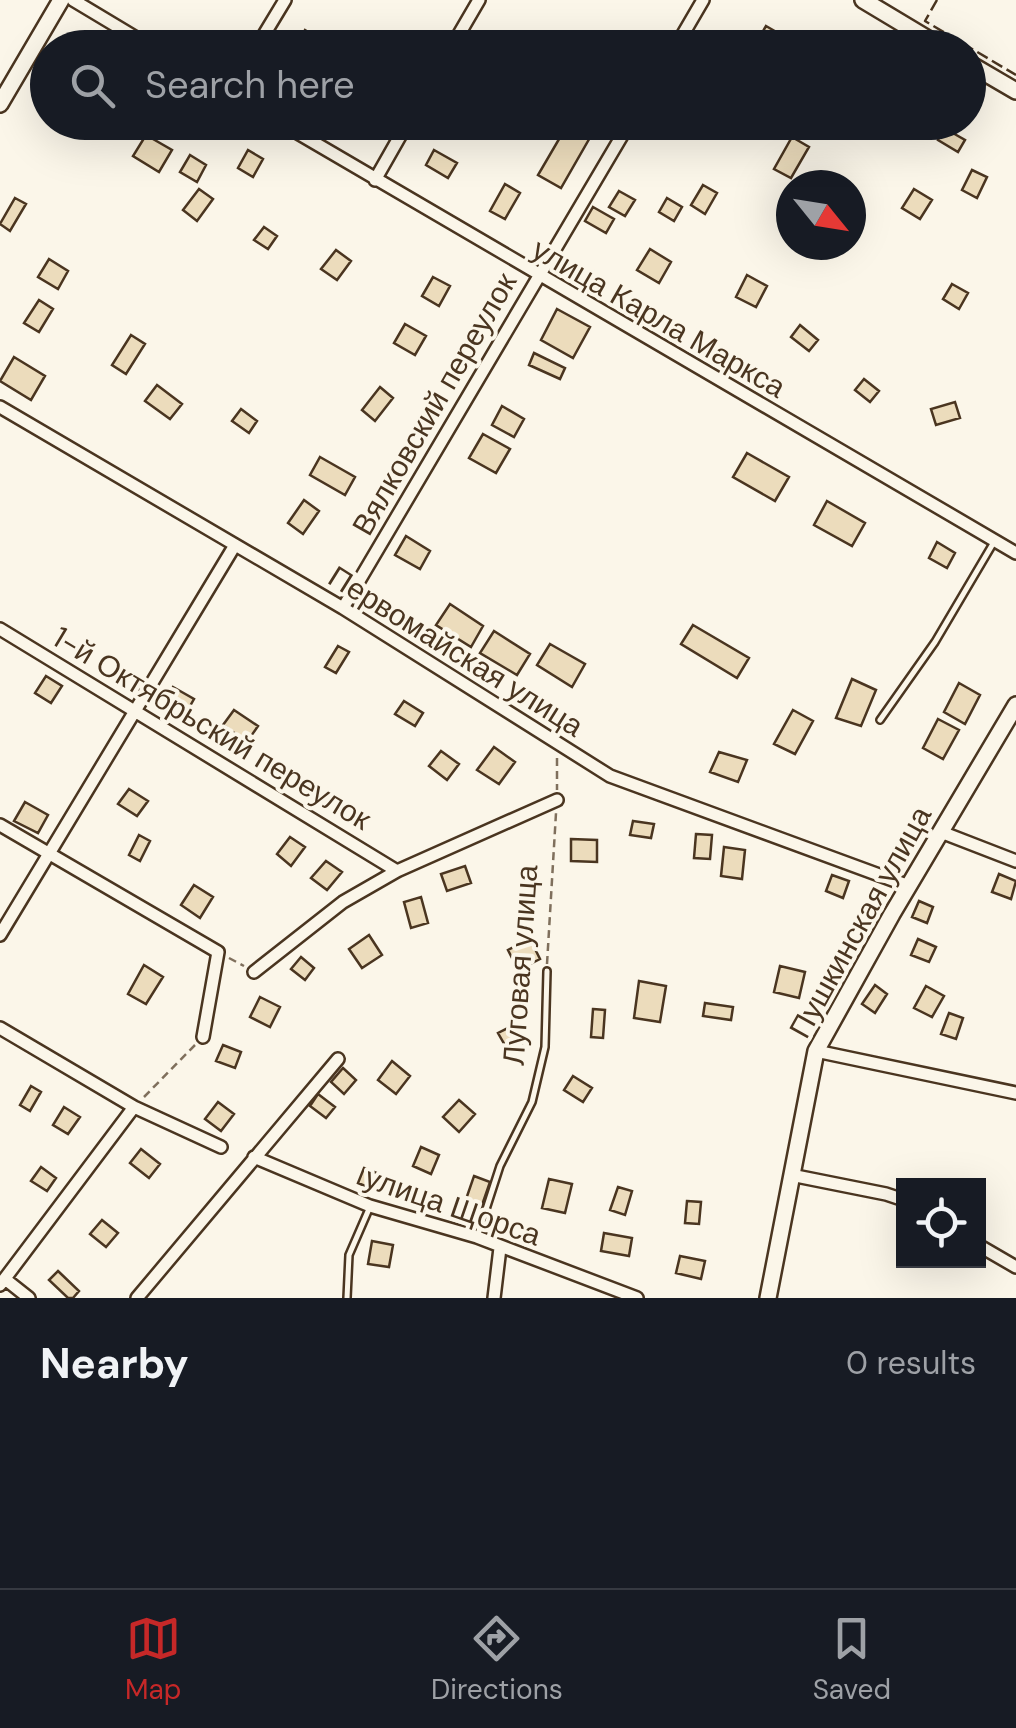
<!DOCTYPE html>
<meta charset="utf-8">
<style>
body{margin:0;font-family:"DM Sans",sans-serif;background:#20242c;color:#f1f3f6}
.controls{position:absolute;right:30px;bottom:30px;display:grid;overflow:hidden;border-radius:0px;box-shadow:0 10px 40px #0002}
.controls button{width:90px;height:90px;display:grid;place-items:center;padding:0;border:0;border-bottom:2px solid #363941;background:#171b24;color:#f1f3f6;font:50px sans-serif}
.compass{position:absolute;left:776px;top:170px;width:90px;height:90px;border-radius:50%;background:#171b24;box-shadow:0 10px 40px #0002;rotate:120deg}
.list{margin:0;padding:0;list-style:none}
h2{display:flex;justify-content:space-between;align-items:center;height:130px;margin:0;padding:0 40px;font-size:42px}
h2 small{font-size:32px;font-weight:400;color:#9ea1a6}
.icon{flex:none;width:55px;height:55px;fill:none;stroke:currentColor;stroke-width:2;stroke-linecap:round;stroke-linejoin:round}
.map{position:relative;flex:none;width:1016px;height:1298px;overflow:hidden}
.search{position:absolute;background:#171b24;box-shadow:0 10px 40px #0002;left:30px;right:30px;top:30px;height:110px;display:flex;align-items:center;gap:25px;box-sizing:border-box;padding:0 35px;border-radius:55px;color:#9ea1a6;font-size:38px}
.sheet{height:290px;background:#171b24}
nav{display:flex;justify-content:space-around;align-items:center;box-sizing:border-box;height:140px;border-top:2px solid #363941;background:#171b24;font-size:28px;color:#9ea1a6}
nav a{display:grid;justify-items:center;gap:5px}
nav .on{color:#c62828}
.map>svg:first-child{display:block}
</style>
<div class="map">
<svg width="1016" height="1298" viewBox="0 0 1016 1298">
<rect width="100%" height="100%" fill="#fbf6e9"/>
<path fill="#ecdcbc" stroke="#4a3520" stroke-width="2.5" d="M 766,26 L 792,41 L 789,48 L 764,48 L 756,43 Z
M 305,30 L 334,48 L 295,48 Z
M 569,122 L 592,134 L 561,188 L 538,175 Z
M 944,128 L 965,140 L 958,152 L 938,140 Z
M 146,135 L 172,150 L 159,172 L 133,156 Z
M 792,137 L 809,147 L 791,178 L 774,169 Z
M 248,150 L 263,159 L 253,177 L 238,168 Z
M 434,150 L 457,163 L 448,178 L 426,165 Z
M 190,155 L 206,165 L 197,182 L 180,172 Z
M 972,170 L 987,177 L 977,198 L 962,190 Z
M 505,184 L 520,193 L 505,219 L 490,211 Z
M 703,185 L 717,193 L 705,214 L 691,205 Z
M 199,189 L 213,199 L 197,221 L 183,210 Z
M 914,189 L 932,200 L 920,219 L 902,208 Z
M 619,191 L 635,200 L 625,216 L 609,207 Z
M 15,198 L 26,204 L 10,231 L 0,224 Z
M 667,198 L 682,207 L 674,221 L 659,212 Z
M 593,207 L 614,219 L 606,233 L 585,221 Z
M 264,227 L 277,236 L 268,249 L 254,240 Z
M 650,249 L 671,262 L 659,283 L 637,270 Z
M 336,250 L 351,261 L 337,280 L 321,269 Z
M 49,259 L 68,271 L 58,289 L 38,277 Z
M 747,275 L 767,286 L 756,307 L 736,297 Z
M 433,277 L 450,286 L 439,306 L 422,296 Z
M 952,284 L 968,293 L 959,309 L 943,299 Z
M 39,300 L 53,309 L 39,332 L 24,323 Z
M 557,309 L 590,327 L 573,358 L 541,340 Z
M 405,324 L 426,336 L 415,355 L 394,343 Z
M 800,325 L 818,340 L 809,351 L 791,337 Z
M 131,335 L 145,344 L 126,374 L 112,365 Z
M 534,353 L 565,368 L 560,379 L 529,365 Z
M 14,357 L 45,376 L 31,400 L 0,381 Z
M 864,379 L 879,391 L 870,402 L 855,390 Z
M 157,385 L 182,404 L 170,419 L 145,401 Z
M 380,387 L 393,398 L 375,421 L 362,410 Z
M 955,402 L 960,418 L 936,425 L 931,409 Z
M 502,406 L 524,419 L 514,437 L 492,425 Z
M 241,409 L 257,421 L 249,433 L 232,421 Z
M 483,434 L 510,449 L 496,473 L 469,458 Z
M 747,453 L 789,477 L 775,501 L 733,477 Z
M 320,457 L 355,477 L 345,495 L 310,475 Z
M 304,500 L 319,511 L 303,534 L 288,523 Z
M 827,501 L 865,523 L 852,546 L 814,525 Z
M 406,536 L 430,551 L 420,569 L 395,555 Z
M 937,542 L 955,553 L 947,568 L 929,558 Z
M 450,604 L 483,626 L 471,647 L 436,625 Z
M 693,625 L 749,658 L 737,678 L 681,644 Z
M 494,631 L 530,654 L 517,675 L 480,653 Z
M 550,644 L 585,664 L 572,687 L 537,665 Z
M 338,646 L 349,652 L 336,673 L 325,667 Z
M 46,676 L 62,686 L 51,703 L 35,693 Z
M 852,679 L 876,690 L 861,726 L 836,718 Z
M 959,683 L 980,695 L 965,724 L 944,712 Z
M 173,687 L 194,699 L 186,713 L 166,700 Z
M 404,701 L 423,713 L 415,726 L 395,714 Z
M 234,710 L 258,726 L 247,742 L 223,725 Z
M 793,710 L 813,721 L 795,754 L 774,744 Z
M 938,719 L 959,730 L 943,759 L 923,748 Z
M 494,747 L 515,762 L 499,784 L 477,770 Z
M 441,751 L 459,764 L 447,780 L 429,766 Z
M 719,752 L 747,760 L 738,782 L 710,772 Z
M 129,789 L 148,801 L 137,816 L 118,804 Z
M 25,802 L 48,815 L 38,833 L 14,821 Z
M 633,821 L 654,824 L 651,838 L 630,835 Z
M 696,834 L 712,835 L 710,859 L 694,858 Z
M 139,835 L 150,841 L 140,861 L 129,855 Z
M 290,837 L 305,847 L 291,866 L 277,854 Z
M 571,839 L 597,840 L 597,862 L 571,861 Z
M 724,847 L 745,850 L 742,879 L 721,876 Z
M 326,861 L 342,872 L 327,890 L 311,878 Z
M 465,866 L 471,883 L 447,891 L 441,874 Z
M 999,874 L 1016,881 L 1011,899 L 992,892 Z
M 832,875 L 849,881 L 843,898 L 826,891 Z
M 194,885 L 213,897 L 200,918 L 181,905 Z
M 421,897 L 428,923 L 411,928 L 404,902 Z
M 919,901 L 933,907 L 927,923 L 912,917 Z
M 369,935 L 382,955 L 362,968 L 349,949 Z
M 530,939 L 540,959 L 518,970 L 508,950 Z
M 918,939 L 936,947 L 929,962 L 911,955 Z
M 301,957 L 314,968 L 305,980 L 291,969 Z
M 144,965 L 163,977 L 146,1004 L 128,994 Z
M 780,966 L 805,972 L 799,998 L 774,992 Z
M 639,981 L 666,986 L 660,1022 L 634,1018 Z
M 875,985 L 887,994 L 875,1013 L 862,1004 Z
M 926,986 L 944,996 L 932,1017 L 914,1008 Z
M 260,997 L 280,1007 L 270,1027 L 250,1017 Z
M 705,1003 L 733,1007 L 731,1020 L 703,1016 Z
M 593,1009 L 605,1010 L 603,1038 L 591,1037 Z
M 949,1013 L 963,1018 L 956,1039 L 941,1034 Z
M 512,1026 L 523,1047 L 510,1054 L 498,1033 Z
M 223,1045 L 241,1052 L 235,1068 L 216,1061 Z
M 392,1061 L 410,1076 L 396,1094 L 378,1080 Z
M 343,1068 L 356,1080 L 344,1094 L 331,1082 Z
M 573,1076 L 592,1088 L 583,1102 L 564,1090 Z
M 31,1086 L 41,1092 L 30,1111 L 20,1105 Z
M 318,1094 L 335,1107 L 326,1118 L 310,1106 Z
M 459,1100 L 475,1114 L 459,1132 L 443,1117 Z
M 218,1102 L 234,1114 L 221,1131 L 205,1119 Z
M 64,1107 L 80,1117 L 68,1134 L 53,1125 Z
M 421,1147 L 439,1155 L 431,1174 L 413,1166 Z
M 141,1149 L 160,1164 L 149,1178 L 130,1163 Z
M 41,1167 L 56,1178 L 47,1191 L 31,1181 Z
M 364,1168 L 379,1174 L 372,1189 L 358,1183 Z
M 474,1176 L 490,1182 L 480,1211 L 464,1205 Z
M 549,1179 L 572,1184 L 565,1213 L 542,1208 Z
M 618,1187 L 632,1191 L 625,1215 L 610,1210 Z
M 687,1201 L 701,1202 L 699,1224 L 685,1223 Z
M 102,1220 L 118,1233 L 106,1247 L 90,1234 Z
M 604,1233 L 632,1238 L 629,1256 L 601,1251 Z
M 372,1241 L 393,1245 L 389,1267 L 368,1264 Z
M 680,1256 L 705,1261 L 701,1279 L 676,1273 Z
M 58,1271 L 79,1291 L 73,1298 L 68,1298 L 49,1280 Z"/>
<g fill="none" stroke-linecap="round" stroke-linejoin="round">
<defs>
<path id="lane" d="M 880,720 L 935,642 L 994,542
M 478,1234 L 500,1166 L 532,1102 L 545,1047 L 547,971
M 347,1298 L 349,1255 L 369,1209"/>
<path id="street" d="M 73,0 L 153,48
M 256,48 L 285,0
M 451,48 L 479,0
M 675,48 L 703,0
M 279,122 L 1016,553
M 375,180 L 408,122
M 0,407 L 343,608 L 610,776 L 909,886
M 343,608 L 630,122
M 0,629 L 397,871
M 0,825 L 218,952 L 203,1037
M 941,832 L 1016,861
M 0,935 L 235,545
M 254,972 L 343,902 L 397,871 L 557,800
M 0,1028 L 134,1107 L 221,1147
M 816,1051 L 1016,1093
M 254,1157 L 370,1206 L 477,1237 L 637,1298
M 791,1175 L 886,1194 L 904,1200
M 978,1245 L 1016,1267
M 5,1279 L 29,1298
M 0,1285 L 134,1107
M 137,1298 L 338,1059
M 494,1298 L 500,1248"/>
<path id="secondary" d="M 863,0 L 943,48
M 968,63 L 1016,91
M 0,104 L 61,0
M 768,1298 L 816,1051 L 892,914 L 1016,705"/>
</defs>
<use href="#lane" stroke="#4a3520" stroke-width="10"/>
<use href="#street" stroke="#4a3520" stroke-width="16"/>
<use href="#secondary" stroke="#4a3520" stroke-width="20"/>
<path stroke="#7f6f5c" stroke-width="2.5" stroke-dasharray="8 5" stroke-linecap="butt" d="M 557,758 L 557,790
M 229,958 L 244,966
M 547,964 L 556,813
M 144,1097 L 195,1045"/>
<use href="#lane" stroke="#fbf6e9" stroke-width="5"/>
<use href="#street" stroke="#fbf6e9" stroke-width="11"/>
<use href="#secondary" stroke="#fbf6e9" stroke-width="15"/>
<path stroke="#4a3520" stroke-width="2.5" stroke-dasharray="12 5" stroke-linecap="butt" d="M 937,0 L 925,21 L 1016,75"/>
</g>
<g text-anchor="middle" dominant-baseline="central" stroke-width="8" stroke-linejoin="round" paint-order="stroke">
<g font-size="30" fill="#4a3520" stroke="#fbf6e9">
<text transform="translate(659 318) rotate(30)">улица Карла Маркса</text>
<text transform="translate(434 404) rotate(-60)">Вялковский переулок</text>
<text transform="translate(456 651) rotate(32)">Первомайская улица</text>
<text transform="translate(212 728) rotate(31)">1-й Октябрьский переулок</text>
<text transform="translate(860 922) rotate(-61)">Пушкинская улица</text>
<text transform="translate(520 965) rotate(-86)">Луговая улица</text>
<text transform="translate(453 1206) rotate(19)">улица Щорса</text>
</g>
</g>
</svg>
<div class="controls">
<button><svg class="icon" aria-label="locate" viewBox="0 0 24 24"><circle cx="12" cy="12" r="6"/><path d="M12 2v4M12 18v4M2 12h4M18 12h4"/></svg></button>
</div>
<svg class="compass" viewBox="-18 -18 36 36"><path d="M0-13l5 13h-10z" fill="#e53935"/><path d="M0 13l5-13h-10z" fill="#9ea1a6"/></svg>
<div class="search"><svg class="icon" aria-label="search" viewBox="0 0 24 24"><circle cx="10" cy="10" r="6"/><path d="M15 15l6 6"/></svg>Search here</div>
</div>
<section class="sheet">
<h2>Nearby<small>0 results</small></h2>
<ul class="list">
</ul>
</section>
<nav>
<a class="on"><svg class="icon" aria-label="map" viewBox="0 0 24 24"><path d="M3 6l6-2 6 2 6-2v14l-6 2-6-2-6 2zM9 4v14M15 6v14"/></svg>Map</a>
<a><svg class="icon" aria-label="directions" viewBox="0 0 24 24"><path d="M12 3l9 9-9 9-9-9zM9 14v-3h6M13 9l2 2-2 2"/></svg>Directions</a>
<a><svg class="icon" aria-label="saved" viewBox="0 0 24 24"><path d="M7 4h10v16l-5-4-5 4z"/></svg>Saved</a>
</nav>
